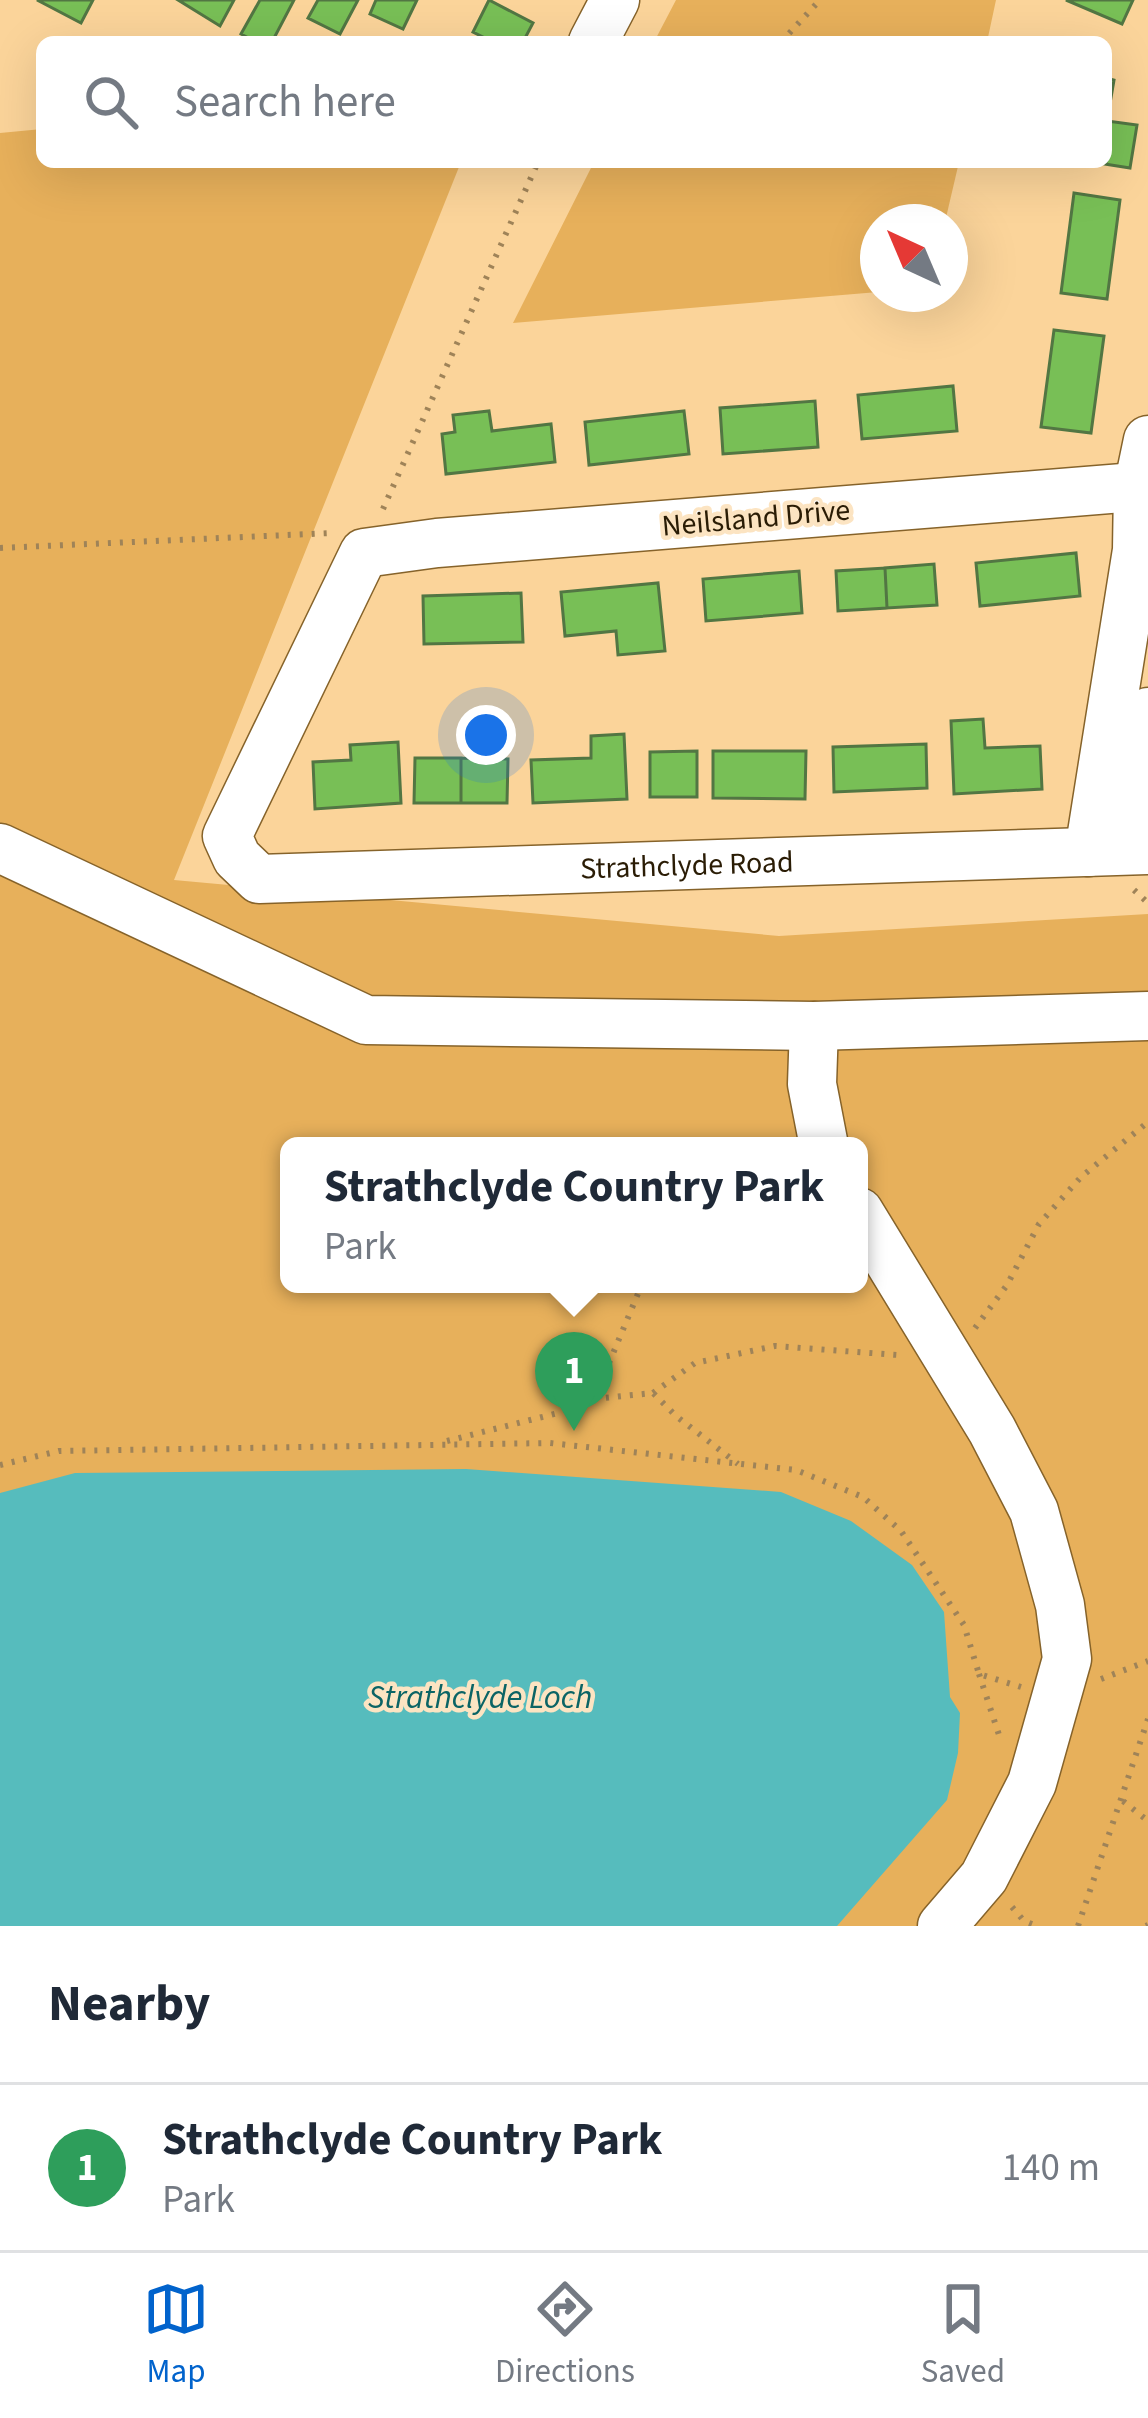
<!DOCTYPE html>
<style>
body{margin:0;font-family:"Source Sans 3",sans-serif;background:#f6f6f7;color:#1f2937}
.compass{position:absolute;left:860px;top:204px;width:108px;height:108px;border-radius:50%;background:#fff;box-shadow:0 12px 48px #0002;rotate:316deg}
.you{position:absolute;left:486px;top:735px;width:42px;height:42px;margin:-30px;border:9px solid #fff;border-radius:50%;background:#1a73e8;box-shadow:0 0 0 18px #1a73e833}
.badge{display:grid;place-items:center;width:78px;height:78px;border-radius:50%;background:#0163cc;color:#fff;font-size:39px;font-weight:700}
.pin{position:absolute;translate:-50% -99px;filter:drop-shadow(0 3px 6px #0008)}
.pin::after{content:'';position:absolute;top:63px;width:42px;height:36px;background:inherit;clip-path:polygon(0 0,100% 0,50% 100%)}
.popup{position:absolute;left:280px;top:1137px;width:588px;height:156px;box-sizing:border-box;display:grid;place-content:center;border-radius:18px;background:#fff;filter:drop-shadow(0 3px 9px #0005);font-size:39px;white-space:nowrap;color:#747a83}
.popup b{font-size:45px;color:#1f2937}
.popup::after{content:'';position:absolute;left:50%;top:100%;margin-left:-24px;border:24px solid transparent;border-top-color:#fff}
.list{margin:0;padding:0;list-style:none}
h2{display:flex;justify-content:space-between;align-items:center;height:156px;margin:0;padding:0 48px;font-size:51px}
h2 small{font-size:39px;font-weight:400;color:#747a83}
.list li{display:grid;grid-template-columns:78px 1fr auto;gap:36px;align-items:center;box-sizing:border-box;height:168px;padding:0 48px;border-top:3px solid #e0e1e3}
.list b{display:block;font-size:45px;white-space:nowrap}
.list p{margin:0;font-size:39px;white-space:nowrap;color:#747a83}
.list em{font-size:39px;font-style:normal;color:#747a83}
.icon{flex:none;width:66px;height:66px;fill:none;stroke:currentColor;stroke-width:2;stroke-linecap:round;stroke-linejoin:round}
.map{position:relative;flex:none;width:1148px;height:1926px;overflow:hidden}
.search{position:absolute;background:#fff;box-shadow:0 12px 48px #0002;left:36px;right:36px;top:36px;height:132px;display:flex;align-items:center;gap:30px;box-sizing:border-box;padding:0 42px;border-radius:18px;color:#747a83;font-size:45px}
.sheet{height:324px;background:#fff}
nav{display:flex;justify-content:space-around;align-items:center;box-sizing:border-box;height:168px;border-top:3px solid #e0e1e3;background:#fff;font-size:33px;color:#747a83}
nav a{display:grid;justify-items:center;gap:6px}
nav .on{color:#0163cc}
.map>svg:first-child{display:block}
</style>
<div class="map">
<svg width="1148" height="1926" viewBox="0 0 1148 1926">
<rect width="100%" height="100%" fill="#fbd49a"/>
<path fill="#e7b05b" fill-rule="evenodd" d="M 676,0 L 996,0 L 987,42 L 654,42 Z
M 42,129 L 42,162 L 461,162 L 174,880 L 779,936 L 1148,914 L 1148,1926 L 0,1926 L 0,133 ZM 289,1146 L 859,1146 L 859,1284 L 289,1284 Z
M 594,162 L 959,162 L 945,222 L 878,222 L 878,292 L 513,323 Z"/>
<path fill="#56bcbd" d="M 466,1469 L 781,1492 L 851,1521 L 912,1565 L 944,1612 L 950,1697 L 960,1713 L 958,1753 L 947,1800 L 837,1926 L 0,1926 L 0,1493 L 75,1473 Z"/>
<path fill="#78bf56" stroke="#527643" stroke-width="3" d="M 37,0 L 93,0 L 81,23 Z
M 178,0 L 234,0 L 220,26 Z
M 260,0 L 294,0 L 272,42 L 256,42 L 241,34 Z
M 318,0 L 358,0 L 340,34 L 308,18 Z
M 376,0 L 417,0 L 403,29 L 370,14 Z
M 489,0 L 533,23 L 523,42 L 493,42 L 473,32 Z
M 1066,0 L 1133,0 L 1122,24 Z
M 1106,78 L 1114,80 L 1107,121 L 1137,125 L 1130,168 L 1092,162 L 1106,162 Z
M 1074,193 L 1120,200 L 1107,299 L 1061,293 Z
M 1054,330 L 1104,336 L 1091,433 L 1041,427 Z
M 953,386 L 957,431 L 862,439 L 858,395 Z
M 815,401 L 818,447 L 723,454 L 720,408 Z
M 489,411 L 492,431 L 551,424 L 555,462 L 446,474 L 442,434 L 455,432 L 453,415 Z
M 684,411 L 689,454 L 589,465 L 585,422 Z
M 1076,553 L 1080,596 L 980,606 L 976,563 Z
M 934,564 L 937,605 L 887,608 L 885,568 Z
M 885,568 L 887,608 L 838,611 L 836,571 Z
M 799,571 L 802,613 L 706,621 L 703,579 Z
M 658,583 L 665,651 L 618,655 L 616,631 L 565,636 L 561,592 Z
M 521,593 L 523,642 L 424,644 L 423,596 Z
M 983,719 L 985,748 L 1040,746 L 1042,789 L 954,794 L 951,721 Z
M 624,734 L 627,799 L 533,803 L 531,760 L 591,758 L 591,736 Z
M 398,742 L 401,803 L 315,809 L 313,762 L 351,760 L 350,745 Z
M 926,744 L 927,788 L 834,792 L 833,747 Z
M 697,751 L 697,797 L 650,797 L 650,752 Z
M 713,751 L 806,751 L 805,799 L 713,798 Z
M 415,758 L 461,758 L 461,803 L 414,803 Z
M 461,758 L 508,759 L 507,803 L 461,803 Z"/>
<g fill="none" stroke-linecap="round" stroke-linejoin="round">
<defs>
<g id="minor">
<path d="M 593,42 L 615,0"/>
<path id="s1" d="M 1148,486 L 437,543 L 364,553 L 227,836 L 237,858 L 259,879 L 1148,850"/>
<path d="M 0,848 L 366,1020 L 814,1026 L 1148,1016"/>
<path d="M 1130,850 L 1148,712"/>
<path d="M 1089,852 L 1137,550 L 1138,488 L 1148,440"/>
<path d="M 814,1026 L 812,1084 L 824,1146"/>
<path d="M 859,1212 L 992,1430 L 1034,1511 L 1060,1605 L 1067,1659 L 1032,1783 L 984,1877 L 942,1926"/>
</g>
</defs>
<use href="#minor" stroke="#86632a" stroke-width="51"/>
<path stroke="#9f8358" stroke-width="6" stroke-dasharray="3 9" stroke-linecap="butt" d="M 781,42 L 820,0
M 383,509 L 538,162
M 0,548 L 332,533
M 1134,890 L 1148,903
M 975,1328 L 1007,1285 L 1039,1224 L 1081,1177 L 1148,1122
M 653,1393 L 695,1363 L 775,1346 L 898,1355
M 594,1399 L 653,1393 L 676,1416 L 738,1464
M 447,1441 L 558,1413 L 594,1399 L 642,1284
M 0,1465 L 59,1451 L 550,1443 L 796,1470 L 863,1497 L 901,1531 L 964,1625 L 979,1674 L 1021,1687
M 979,1674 L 1001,1741
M 1101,1679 L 1148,1661
M 1123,1801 L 1148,1821
M 1012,1907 L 1024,1921 L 1037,1926
M 1078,1926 L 1148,1719
M 1146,1926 L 1148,1925"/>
<use href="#minor" stroke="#fff" stroke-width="48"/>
</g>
<g text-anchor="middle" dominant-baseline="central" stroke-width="9" stroke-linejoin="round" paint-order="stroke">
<g font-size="30" fill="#2a1c05" stroke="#fce4c2">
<text transform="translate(756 518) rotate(-5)">Neilsland Drive</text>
<text stroke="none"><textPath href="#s1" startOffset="1584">Strathclyde Road</textPath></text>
</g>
<g font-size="33" font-style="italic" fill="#0b6465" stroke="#fce4c2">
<text x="480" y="1697">Strathclyde Loch</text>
</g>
</g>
</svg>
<svg class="compass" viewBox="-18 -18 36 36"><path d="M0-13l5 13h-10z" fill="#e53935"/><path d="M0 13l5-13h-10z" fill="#747a83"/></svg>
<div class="you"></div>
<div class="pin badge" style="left:574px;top:1431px;background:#2e9e5b">1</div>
<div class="popup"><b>Strathclyde Country Park</b>Park</div>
<div class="search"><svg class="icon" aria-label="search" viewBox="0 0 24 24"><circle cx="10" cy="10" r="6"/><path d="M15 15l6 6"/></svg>Search here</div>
</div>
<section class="sheet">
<h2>Nearby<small></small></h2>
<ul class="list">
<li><span class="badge" style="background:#2e9e5b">1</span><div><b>Strathclyde Country Park</b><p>Park</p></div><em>140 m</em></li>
</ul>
</section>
<nav>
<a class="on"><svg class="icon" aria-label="map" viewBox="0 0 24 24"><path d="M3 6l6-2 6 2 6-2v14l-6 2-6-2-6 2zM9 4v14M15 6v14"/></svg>Map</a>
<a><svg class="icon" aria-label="directions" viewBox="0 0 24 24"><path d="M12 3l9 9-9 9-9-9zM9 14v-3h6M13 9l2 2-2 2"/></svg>Directions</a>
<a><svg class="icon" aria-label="saved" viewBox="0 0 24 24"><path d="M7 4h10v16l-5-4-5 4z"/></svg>Saved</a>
</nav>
